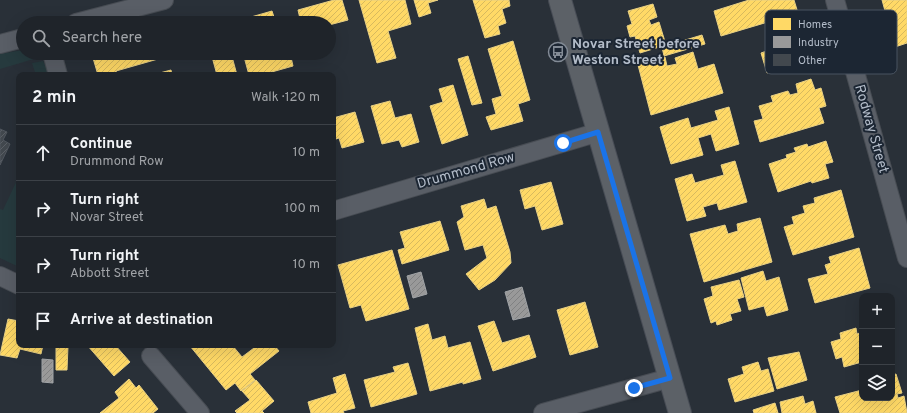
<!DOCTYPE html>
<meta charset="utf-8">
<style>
body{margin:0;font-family:Overpass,sans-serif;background:#2c3036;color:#f1f3f6}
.controls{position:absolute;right:12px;bottom:12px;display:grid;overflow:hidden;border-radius:8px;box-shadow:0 4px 16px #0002}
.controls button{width:36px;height:36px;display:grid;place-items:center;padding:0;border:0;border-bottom:1px solid #3c4147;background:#1f242a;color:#f1f3f6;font:20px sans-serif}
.stop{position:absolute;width:12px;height:12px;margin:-9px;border:3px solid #1a73e8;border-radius:50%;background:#fff}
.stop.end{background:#1a73e8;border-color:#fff;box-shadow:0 1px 4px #0008}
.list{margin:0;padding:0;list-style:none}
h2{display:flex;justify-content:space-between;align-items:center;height:52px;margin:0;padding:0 16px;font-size:17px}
h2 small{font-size:13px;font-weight:400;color:#a1a4a8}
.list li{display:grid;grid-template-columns:26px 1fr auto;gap:12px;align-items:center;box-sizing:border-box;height:56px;padding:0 16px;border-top:1px solid #3c4147}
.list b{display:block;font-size:15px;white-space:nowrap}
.list p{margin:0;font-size:13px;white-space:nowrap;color:#a1a4a8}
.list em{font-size:13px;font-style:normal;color:#a1a4a8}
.icon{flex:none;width:22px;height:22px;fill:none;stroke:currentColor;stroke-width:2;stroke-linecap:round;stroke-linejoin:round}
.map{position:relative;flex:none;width:907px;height:413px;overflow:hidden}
.search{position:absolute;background:#1f242a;box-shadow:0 4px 16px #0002;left:16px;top:16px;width:320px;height:44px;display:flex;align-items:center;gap:10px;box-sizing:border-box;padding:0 14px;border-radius:22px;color:#a1a4a8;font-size:15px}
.panel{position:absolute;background:#1f242a;box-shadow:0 4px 16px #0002;left:16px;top:72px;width:320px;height:276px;border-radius:8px}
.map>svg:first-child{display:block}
</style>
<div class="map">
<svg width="907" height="413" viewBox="0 0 907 413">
<defs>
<pattern id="homes-hatch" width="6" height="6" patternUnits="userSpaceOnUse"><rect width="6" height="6" fill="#ffd966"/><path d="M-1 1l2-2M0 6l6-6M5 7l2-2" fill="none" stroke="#d7b95e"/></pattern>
<pattern id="industry-hatch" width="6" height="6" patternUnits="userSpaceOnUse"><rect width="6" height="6" fill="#999"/><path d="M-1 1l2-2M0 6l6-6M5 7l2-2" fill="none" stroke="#808182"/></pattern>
<pattern id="building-hatch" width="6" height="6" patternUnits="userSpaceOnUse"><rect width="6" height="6" fill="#42484e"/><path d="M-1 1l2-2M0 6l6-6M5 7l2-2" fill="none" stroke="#5b6066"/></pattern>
</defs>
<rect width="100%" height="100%" fill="#293038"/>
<path fill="#263a3e" d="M 23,50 L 23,53 L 31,53 L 38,56 L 37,58 L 0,69 L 0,54 Z
M 43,61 L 50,75 L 36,75 L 32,63 Z
M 19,176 L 19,267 L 0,258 L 0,209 L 3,210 Z"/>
<path fill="url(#homes-hatch)" stroke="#e8d084" d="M 334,0 L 342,0 L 348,20 L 329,25 L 329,23 L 301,23 L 298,10 Z
M 359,0 L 405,0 L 411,24 L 388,31 L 396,58 L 377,63 Z
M 414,0 L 438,0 L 428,3 L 431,13 L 419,17 Z
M 473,0 L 509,0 L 510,6 L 502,9 L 506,23 L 498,26 L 500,34 L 485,38 Z
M 749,0 L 794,0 L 798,13 L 721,36 L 714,11 Z
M 882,0 L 907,0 L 907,43 L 895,47 Z
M 653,4 L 657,17 L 649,20 L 651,25 L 659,22 L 666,45 L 640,53 L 635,36 L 630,37 L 627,26 L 632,24 L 628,11 Z
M 272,11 L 276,23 L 230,23 Z
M 796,21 L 809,65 L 788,71 L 786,67 L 767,73 L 761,53 L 781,46 L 779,39 L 771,42 L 768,30 Z
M 702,35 L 705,44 L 664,56 L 662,47 Z
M 513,41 L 530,100 L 518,104 L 523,121 L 491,130 L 486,117 L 496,114 L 492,99 L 502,96 L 488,49 Z
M 693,52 L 698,69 L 714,64 L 723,93 L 651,115 L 638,65 L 665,57 L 667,66 L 677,64 L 675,58 Z
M 109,53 L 156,53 L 158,59 L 116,71 L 117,75 L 98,75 L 93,58 Z
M 211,53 L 231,53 L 237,75 L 217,75 Z
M 243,53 L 290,53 L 293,66 L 261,75 L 249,75 Z
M 468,56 L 482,103 L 472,105 L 458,59 Z
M 171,70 L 172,75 L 152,75 Z
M 811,79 L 815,90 L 821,88 L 826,106 L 819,108 L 824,123 L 760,142 L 754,121 L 763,119 L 759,106 L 773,102 L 771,96 L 788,91 L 790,95 L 798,93 L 796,84 Z
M 453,85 L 468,135 L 442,144 L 430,106 L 443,102 L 439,89 Z
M 390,101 L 395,118 L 411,114 L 419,142 L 402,147 L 399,140 L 382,144 L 371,106 Z
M 729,107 L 739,144 L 716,151 L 711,134 L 698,138 L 703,155 L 671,164 L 660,127 L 688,118 L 691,128 L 718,120 L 715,111 Z
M 355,112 L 364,142 L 342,148 L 339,138 L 333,140 L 333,118 Z
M 826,141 L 833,162 L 825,164 L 829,178 L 812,183 L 811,181 L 778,192 L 769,164 L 787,158 L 786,155 L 796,152 L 794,148 L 807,144 L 808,147 Z
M 735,161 L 747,202 L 719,210 L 717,203 L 703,207 L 706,216 L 687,221 L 675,179 L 692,174 L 695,183 L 724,175 L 721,165 Z
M 551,182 L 563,224 L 542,230 L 535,206 L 525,209 L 520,190 Z
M 841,190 L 854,237 L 793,255 L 784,227 L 794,224 L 792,217 L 805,213 L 803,206 L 815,203 L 814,198 Z
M 484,199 L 487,209 L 496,206 L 510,252 L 511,263 L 495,280 L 479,290 L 466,274 L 487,258 L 483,245 L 465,250 L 457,222 L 464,217 L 461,206 Z
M 760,218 L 772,262 L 704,282 L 690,234 L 725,225 L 728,234 L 738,231 L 737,224 Z
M 440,221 L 449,250 L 402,264 L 398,250 L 405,248 L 400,232 Z
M 859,248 L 870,288 L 815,303 L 808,279 L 828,274 L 825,265 L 831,263 L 829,257 Z
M 392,250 L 409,309 L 366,321 L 361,305 L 350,308 L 338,265 Z
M 763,271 L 766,281 L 779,277 L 788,310 L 767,316 L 764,306 L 749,310 L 741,278 Z
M 739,280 L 744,297 L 737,299 L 741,311 L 730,314 L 732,320 L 717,325 L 716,321 L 711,323 L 704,299 L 713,296 L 711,287 Z
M 585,302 L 598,347 L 570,355 L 557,310 Z
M 8,319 L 19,321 L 19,345 L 43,345 L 41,354 L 20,349 L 17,358 L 0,355 Z
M 494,321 L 502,343 L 529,335 L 536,357 L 493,371 L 478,326 Z
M 428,324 L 432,340 L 445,336 L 448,348 L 470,342 L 481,379 L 463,384 L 463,382 L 430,391 L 415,328 Z
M 856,328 L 857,334 L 862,332 L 862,362 L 844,367 L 842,357 L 836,359 L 831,342 L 841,339 L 840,333 Z
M 56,345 L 68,346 L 67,370 L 56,370 Z
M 87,345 L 115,345 L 130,362 L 114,376 Z
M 191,345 L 232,345 L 242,357 L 258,345 L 274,345 L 279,351 L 250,374 L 255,380 L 241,391 L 235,383 L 226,390 L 190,346 Z
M 799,352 L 807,380 L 777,389 L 768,358 Z
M 758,362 L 761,371 L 768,369 L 774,391 L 735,402 L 728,379 L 744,374 L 742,367 Z
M 408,363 L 417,394 L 371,407 L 364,380 L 395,372 L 393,367 Z
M 345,374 L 355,408 L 343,411 L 344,413 L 311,413 L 308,402 L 337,393 L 333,378 Z
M 896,374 L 902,393 L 897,394 L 898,398 L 904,396 L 907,413 L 840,413 L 835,397 L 862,390 L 862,398 L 892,398 L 892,375 Z
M 129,379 L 136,388 L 139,385 L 158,409 L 153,413 L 100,413 L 119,398 L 115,392 Z
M 256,380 L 274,401 L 262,411 L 264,413 L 237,413 L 235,411 L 250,400 L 242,391 Z
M 803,396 L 805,404 L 813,401 L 816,413 L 782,413 L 780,402 Z
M 775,403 L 778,413 L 754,413 L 753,410 Z"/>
<path fill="url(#industry-hatch)" stroke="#a1a4a7" d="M 421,272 L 427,294 L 413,298 L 407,276 Z
M 522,287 L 530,316 L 513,320 L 505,292 Z
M 42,359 L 53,360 L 53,383 L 42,382 Z"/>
<path fill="url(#building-hatch)" stroke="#51575f" d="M 0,129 L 7,132 L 3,140 L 10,144 L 0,165 Z"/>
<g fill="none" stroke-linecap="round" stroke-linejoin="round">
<defs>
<path id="minor" d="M 835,0 L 907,258
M 76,23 L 164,0
M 0,44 L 23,38
M 52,53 L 58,75
M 333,211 L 599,132
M 0,276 L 19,285
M 151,356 L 200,413
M 543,413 L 670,378"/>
<path id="major" d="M 560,0 L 680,413"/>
</defs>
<use href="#minor" stroke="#474c53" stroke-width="20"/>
<use href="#major" stroke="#474c55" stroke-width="24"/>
<use href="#minor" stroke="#595e66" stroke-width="18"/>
<use href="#major" stroke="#5c6167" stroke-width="22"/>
</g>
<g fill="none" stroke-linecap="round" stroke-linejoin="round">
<path stroke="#1a73e8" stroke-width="5" d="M 563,143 L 598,132 L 670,378 L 634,388"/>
</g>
<defs>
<symbol id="bus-ring" viewBox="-11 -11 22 22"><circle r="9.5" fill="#1c2633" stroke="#838b96" stroke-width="1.5"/><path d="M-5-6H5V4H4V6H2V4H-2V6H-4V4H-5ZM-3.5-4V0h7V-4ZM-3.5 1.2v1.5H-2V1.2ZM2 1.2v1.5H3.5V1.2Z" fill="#838b96"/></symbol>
</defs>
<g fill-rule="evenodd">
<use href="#bus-ring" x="547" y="41" width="22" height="22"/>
</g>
<g text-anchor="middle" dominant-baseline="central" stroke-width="4" stroke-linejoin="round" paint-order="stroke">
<g font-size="14" font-weight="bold" fill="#b3bcc9" stroke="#1c2633" text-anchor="start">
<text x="572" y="44">Novar Street before<tspan x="572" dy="16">Weston Street</tspan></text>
</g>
<g font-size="14" fill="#b3bcc9" stroke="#1c2633">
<text transform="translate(871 129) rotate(74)">Rodway Street</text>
<text transform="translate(466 171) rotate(-16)">Drummond Row</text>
</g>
</g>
<rect x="765" y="10" width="132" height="64" rx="6" fill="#1c2633" stroke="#495360" stroke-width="1"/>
<rect x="773" y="18" width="18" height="12" fill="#ffd966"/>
<rect x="773" y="36" width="18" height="12" fill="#999"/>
<rect x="773" y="54" width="18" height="12" fill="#42484e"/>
<g font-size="11" fill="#b3bcc9">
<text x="798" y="28">Homes</text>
<text x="798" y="46">Industry</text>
<text x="798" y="64">Other</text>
</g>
</svg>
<div class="controls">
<button>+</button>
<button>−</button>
<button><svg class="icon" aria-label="layers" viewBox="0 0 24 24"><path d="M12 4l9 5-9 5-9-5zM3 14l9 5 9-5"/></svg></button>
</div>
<div class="stop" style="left:563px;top:143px"></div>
<div class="stop end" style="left:634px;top:388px"></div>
<div class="search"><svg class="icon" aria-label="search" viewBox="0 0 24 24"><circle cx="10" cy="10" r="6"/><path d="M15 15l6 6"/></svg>Search here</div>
<section class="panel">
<h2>2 min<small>Walk · 120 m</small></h2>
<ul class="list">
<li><svg class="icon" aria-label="ahead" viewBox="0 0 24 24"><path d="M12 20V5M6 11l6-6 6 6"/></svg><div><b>Continue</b><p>Drummond Row</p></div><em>10 m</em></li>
<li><svg class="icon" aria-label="right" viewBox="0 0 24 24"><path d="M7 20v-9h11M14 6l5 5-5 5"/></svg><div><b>Turn right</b><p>Novar Street</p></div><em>100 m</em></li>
<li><svg class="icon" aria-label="right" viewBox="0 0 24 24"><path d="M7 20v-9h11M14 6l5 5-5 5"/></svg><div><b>Turn right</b><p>Abbott Street</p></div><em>10 m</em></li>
<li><svg class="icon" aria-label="arrive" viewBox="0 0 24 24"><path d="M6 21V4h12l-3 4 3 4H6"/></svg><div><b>Arrive at destination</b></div></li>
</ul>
</section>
</div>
